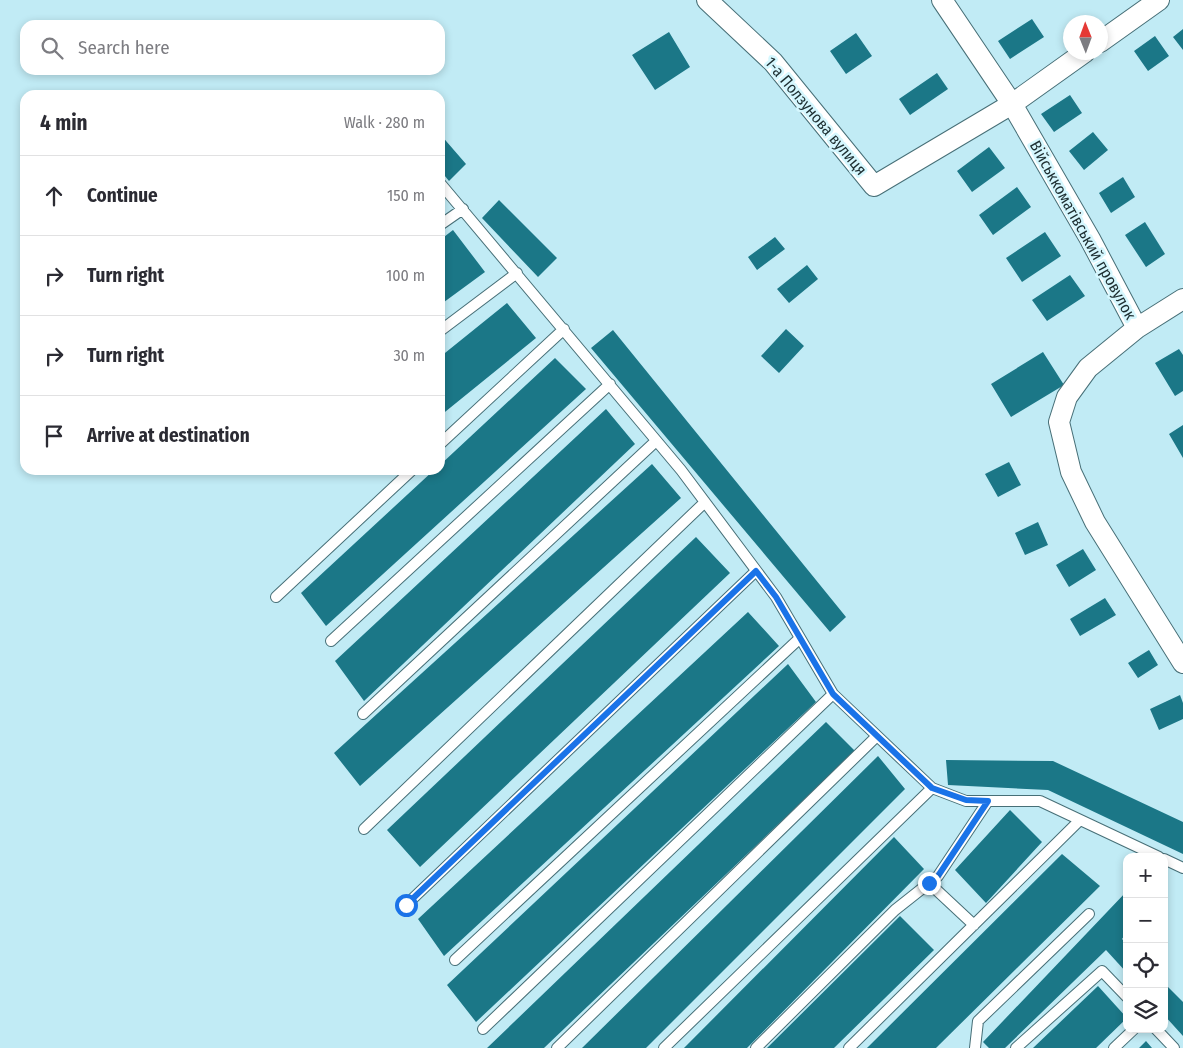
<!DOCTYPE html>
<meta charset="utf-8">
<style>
body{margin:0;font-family:"Fira Sans Condensed",sans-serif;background:#f7f7f7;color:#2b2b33}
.controls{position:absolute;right:15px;bottom:15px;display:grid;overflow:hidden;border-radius:10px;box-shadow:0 2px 8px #0003}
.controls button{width:45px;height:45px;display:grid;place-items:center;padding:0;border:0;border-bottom:1px solid #e1e1e2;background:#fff;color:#2b2b33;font:25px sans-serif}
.compass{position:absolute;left:1063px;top:15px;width:45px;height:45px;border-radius:50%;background:#fff;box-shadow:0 2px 8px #0003;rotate:359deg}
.stop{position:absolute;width:15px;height:15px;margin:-11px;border:4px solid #1a73e8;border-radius:50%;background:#fff}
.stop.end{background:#1a73e8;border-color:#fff;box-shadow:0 1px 5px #0008}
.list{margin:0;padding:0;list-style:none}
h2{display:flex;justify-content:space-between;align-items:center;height:65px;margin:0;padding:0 20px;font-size:21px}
h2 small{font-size:16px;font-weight:400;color:#7c7c81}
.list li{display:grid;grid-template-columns:32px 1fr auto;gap:15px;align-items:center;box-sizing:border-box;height:80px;padding:0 20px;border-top:1px solid #e1e1e2}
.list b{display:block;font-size:19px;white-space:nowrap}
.list em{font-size:16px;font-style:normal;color:#7c7c81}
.icon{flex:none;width:28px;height:28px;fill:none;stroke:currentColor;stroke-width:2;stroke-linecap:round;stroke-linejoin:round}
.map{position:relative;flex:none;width:1183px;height:1048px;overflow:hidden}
.search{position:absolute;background:#fff;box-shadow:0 2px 8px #0003;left:20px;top:20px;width:425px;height:55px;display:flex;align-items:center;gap:12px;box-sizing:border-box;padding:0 18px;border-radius:15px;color:#7c7c81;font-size:19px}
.panel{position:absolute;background:#fff;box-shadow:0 2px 8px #0003;left:20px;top:90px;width:425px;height:385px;border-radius:15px}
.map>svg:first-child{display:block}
</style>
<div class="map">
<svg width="1183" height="1048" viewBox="0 0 1183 1048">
<rect width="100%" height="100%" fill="#c1ebf5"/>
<path fill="#1b7787" d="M 1032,19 L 1044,37 L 1010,59 L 998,41 Z
M 1183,29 L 1183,50 L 1173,37 Z
M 669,32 L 690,67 L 655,90 L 632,55 Z
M 856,33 L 872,56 L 846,74 L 830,51 Z
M 1155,36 L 1169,56 L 1148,71 L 1134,51 Z
M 937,73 L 948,89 L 910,115 L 899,99 Z
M 1070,95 L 1082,113 L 1054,132 L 1041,114 Z
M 1093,132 L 1108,150 L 1084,170 L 1069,151 Z
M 440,134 L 466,164 L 449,181 L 440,170 Z
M 989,147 L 1005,168 L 972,192 L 957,171 Z
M 1123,177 L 1135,197 L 1111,213 L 1099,193 Z
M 1017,187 L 1031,207 L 993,235 L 979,215 Z
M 499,200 L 557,258 L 538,277 L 482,218 Z
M 1145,222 L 1165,254 L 1146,267 L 1125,235 Z
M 453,230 L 485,272 L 440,305 L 440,240 Z
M 1045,232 L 1061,256 L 1022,282 L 1006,258 Z
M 775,237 L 785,249 L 757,270 L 748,257 Z
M 807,265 L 818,279 L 789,303 L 777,289 Z
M 1070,275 L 1085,296 L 1047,321 L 1032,300 Z
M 507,303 L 536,338 L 440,416 L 440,357 Z
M 786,329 L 804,346 L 779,373 L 761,356 Z
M 613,330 L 846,617 L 830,632 L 591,348 Z
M 1179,349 L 1183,355 L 1183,391 L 1175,396 L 1155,363 Z
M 1043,352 L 1064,385 L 1011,417 L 991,384 Z
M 555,358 L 586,389 L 326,626 L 301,593 L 434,470 L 440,470 L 440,465 Z
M 606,409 L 635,444 L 364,701 L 335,661 Z
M 1183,425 L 1183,458 L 1169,434 Z
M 1009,462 L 1021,485 L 998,497 L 985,474 Z
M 652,464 L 681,498 L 360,786 L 334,753 Z
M 1038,522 L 1048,545 L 1025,555 L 1015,533 Z
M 696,537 L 730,573 L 420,867 L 387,830 Z
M 1083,549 L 1096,570 L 1069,587 L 1056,565 Z
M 1105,598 L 1116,615 L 1080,636 L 1070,619 Z
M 748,612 L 779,646 L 444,956 L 418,919 Z
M 1149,650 L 1158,665 L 1138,678 L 1128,663 Z
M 788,664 L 816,702 L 476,1022 L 447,985 Z
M 1180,695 L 1183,703 L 1183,719 L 1159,730 L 1150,709 Z
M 826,722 L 855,751 L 544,1048 L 487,1048 Z
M 878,756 L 905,789 L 646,1048 L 582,1048 Z
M 946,760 L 1053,761 L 1183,822 L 1183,854 L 1048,790 L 948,785 Z
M 1010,810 L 1042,842 L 986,903 L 955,870 Z
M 894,837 L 924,869 L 747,1048 L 684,1048 Z
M 1062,854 L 1100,886 L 936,1048 L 867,1048 Z
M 1127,891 L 1127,932 L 1122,939 L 1127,944 L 1127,973 L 1106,950 L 1005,1048 L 989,1048 L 983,1042 Z
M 900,916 L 934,950 L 834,1048 L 767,1048 Z
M 1164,983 L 1183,1002 L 1183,1036 L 1164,1015 Z
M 1098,986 L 1127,1018 L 1096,1048 L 1033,1048 Z
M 1146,1041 L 1152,1048 L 1139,1048 Z"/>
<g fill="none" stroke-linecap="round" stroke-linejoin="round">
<defs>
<path id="service" d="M 440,183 L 681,470 L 776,597 L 833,694 L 932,788 L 966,801 L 1040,801 L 1159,857
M 440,225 L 463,209
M 440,331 L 517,273
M 440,444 L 564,329
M 276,597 L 412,470
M 331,641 L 610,384
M 363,714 L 656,441
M 364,829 L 705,502
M 1164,859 L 1183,868
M 929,883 L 974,925
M 406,905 L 756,571
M 455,960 L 800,638
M 483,1029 L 833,694
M 1156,1029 L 1174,1048
M 557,1048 L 877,736
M 664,1048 L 932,788
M 756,1048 L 895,910 L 938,876 L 988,801
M 849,1048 L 1080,820
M 975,1048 L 978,1021 L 1089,914
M 1016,1048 L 1102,971 L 1127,997
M 1114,1048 L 1134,1029"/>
<path id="minor" d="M 707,0 L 773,62 L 874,186 L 1012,104 L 1085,52
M 942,0 L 1012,104 L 1090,239 L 1137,328
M 1100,42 L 1159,0
M 1183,299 L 1137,328 L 1088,368 L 1067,397 L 1059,422 L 1071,472 L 1095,522 L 1183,663"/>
</defs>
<use href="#service" stroke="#476f77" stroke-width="12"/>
<use href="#minor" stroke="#476f77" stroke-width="22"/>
<use href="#service" stroke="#fff" stroke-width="10"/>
<use href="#minor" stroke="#fff" stroke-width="20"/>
</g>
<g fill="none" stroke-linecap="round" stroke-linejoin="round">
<path stroke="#1a73e8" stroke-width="6" d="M 406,905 L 756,571 L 776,597 L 833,694 L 932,788 L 966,800 L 988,801 L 938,876 L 929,883"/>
</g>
<g text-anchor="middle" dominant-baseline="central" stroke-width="5" stroke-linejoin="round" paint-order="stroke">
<g font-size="16" fill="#1d2e31" stroke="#d5f7fe">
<text transform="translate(816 116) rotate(50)">1-а Ползунова вулиця</text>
<text transform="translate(1083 230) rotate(61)">Військкоматівський провулок</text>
</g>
</g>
</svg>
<div class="controls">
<button>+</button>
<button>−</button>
<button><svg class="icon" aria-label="locate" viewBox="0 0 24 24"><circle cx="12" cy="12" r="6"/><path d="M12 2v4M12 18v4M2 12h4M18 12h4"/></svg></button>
<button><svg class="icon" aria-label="layers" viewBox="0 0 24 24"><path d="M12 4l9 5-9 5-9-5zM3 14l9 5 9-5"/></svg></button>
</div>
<svg class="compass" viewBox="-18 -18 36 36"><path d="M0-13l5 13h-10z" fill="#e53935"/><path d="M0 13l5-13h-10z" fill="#7c7c81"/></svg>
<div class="stop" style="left:406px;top:905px"></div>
<div class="stop end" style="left:929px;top:883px"></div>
<div class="search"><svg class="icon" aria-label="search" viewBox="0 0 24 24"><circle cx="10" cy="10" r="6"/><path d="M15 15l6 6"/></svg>Search here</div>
<section class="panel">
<h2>4 min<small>Walk · 280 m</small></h2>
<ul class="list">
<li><svg class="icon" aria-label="ahead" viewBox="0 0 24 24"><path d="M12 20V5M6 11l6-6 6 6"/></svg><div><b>Continue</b></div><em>150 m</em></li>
<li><svg class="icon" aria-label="right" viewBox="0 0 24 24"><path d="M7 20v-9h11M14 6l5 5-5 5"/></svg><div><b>Turn right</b></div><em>100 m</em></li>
<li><svg class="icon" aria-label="right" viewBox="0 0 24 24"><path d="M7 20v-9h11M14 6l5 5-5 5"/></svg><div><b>Turn right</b></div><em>30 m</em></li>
<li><svg class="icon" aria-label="arrive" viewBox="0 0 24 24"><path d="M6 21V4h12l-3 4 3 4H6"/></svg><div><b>Arrive at destination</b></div></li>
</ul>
</section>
</div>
